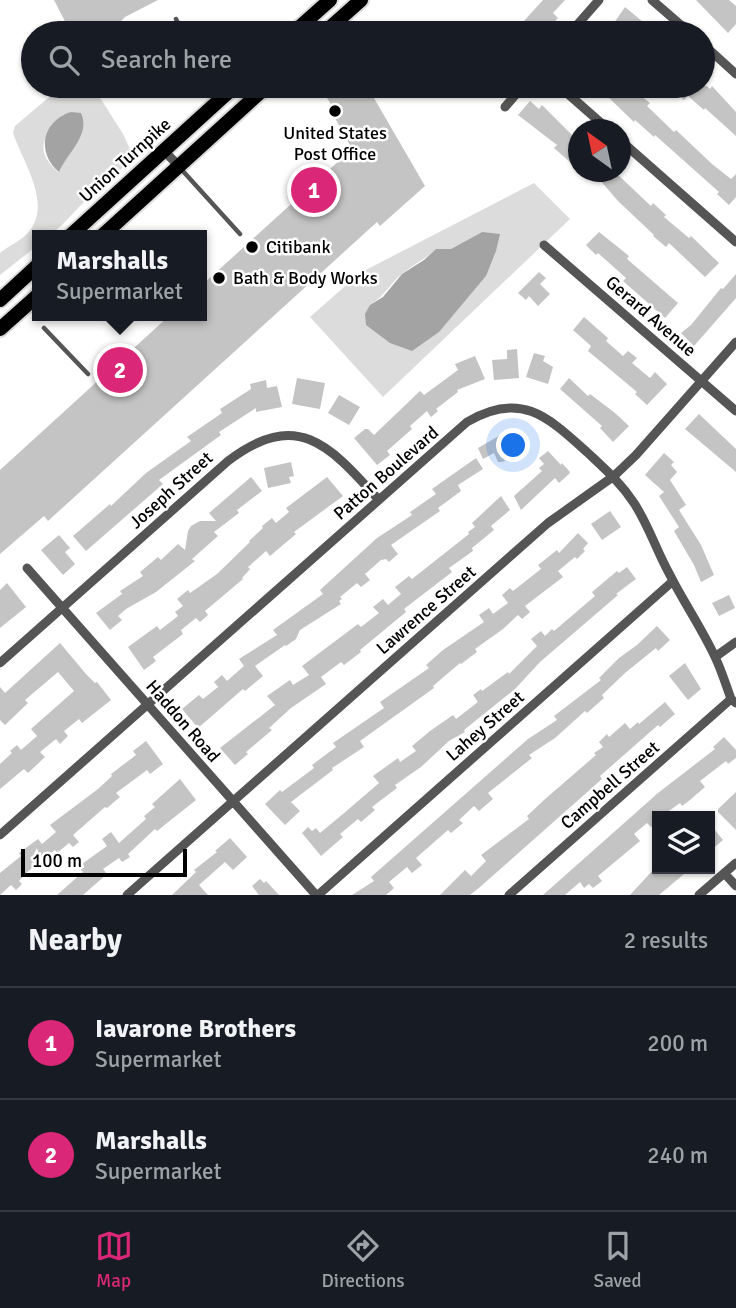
<!DOCTYPE html>
<style>
body{margin:0;font-family:Signika,sans-serif;background:#20242c;color:#f1f3f6}
.controls{position:absolute;right:21px;bottom:21px;display:grid;overflow:hidden;border-radius:0px;box-shadow:0 2px 5px #0004}
.controls button{width:63px;height:63px;display:grid;place-items:center;padding:0;border:0;border-bottom:2px solid #363941;background:#171b24;color:#f1f3f6;font:35px sans-serif}
.compass{position:absolute;left:568px;top:119px;width:63px;height:63px;border-radius:50%;background:#171b24;box-shadow:0 2px 5px #0004;rotate:327deg}
.scale{position:absolute;left:21px;bottom:18px;width:166px;box-sizing:border-box;padding-left:7px;border:4px solid #000;border-top:0;font-size:19px;line-height:24px;white-space:nowrap;color:#000;-webkit-text-stroke:5px #fff;paint-order:stroke}
.you{position:absolute;left:514px;top:446px;width:24px;height:24px;margin:-18px;border:5px solid #fff;border-radius:50%;background:#1a73e8;box-shadow:0 0 0 10px #1a73e833}
.badge{display:grid;place-items:center;width:46px;height:46px;border-radius:50%;background:#db2777;color:#fff;font-size:23px;font-weight:700}
.pin{position:absolute;translate:-50% -50%;border:4px solid #fff;box-shadow:0 2px 7px #0006}
.popup{position:absolute;left:32px;top:230px;width:175px;height:91px;box-sizing:border-box;display:grid;place-content:center;border-radius:0px;background:#171b24;filter:drop-shadow(0 2px 5px #0005);font-size:23px;white-space:nowrap;color:#9ea1a6}
.popup b{font-size:26px;color:#f1f3f6}
.popup::after{content:'';position:absolute;left:50%;top:100%;margin-left:-14px;border:14px solid transparent;border-top-color:#171b24}
.list{margin:0;padding:0;list-style:none}
h2{display:flex;justify-content:space-between;align-items:center;height:91px;margin:0;padding:0 28px;font-size:30px}
h2 small{font-size:23px;font-weight:400;color:#9ea1a6}
.list li{display:grid;grid-template-columns:46px 1fr auto;gap:21px;align-items:center;box-sizing:border-box;height:112px;padding:0 28px;border-top:2px solid #363941}
.list b{display:block;font-size:26px;white-space:nowrap}
.list p{margin:0;font-size:23px;white-space:nowrap;color:#9ea1a6}
.list em{font-size:23px;font-style:normal;color:#9ea1a6}
.icon{flex:none;width:38px;height:38px;fill:none;stroke:currentColor;stroke-width:2;stroke-linecap:round;stroke-linejoin:round}
.map{position:relative;flex:none;width:736px;height:895px;overflow:hidden}
.search{position:absolute;background:#171b24;box-shadow:0 2px 5px #0004;left:21px;right:21px;top:21px;height:77px;display:flex;align-items:center;gap:18px;box-sizing:border-box;padding:0 24px;border-radius:38px;color:#9ea1a6;font-size:26px}
.sheet{height:315px;background:#171b24}
nav{display:flex;justify-content:space-around;align-items:center;box-sizing:border-box;height:98px;border-top:2px solid #363941;background:#171b24;font-size:19px;color:#9ea1a6}
nav a{display:grid;justify-items:center;gap:4px}
nav .on{color:#db2777}
.map>svg:first-child{display:block}
</style>
<div class="map">
<svg width="736" height="895" viewBox="0 0 736 895">
<rect width="100%" height="100%" fill="#fff"/>
<path fill="#dcdcdc" fill-rule="evenodd" d="M 71,86 L 87,86 L 99,96 L 123,134 L 130,149 L 130,157 L 119,172 L 80,206 L 62,225 L 50,235 L 38,235 L 38,245 L 0,275 L 0,253 C 8,246 19,242 27,234 C 54,205 23,163 13,133 L 15,126 L 54,93 ZM 64,114 L 66,157 L 58,172 C 32,149 45,134 64,114 Z
M 534,183 L 570,219 L 383,397 L 310,317 L 360,273 ZM 482,232 L 486,276 L 451,317 L 370,305 C 386,295 390,283 403,273 C 414,264 426,259 436,249 L 451,249 Z"/>
<path fill="#a3a3a3" d="M 71,112 L 81,113 C 91,135 67,153 59,172 C 36,153 42,121 71,112 Z
M 482,232 L 500,234 L 496,251 L 486,276 L 439,332 L 412,351 L 390,343 L 366,325 L 365,314 L 370,305 L 383,297 L 402,274 L 424,260 L 436,249 L 451,249 Z"/>
<path fill="#c4c4c4" d="M 54,0 L 158,0 L 125,17 L 114,28 L 92,33 L 71,33 Z
M 543,0 L 565,0 L 553,13 L 558,18 L 544,33 L 513,33 Z
M 696,0 L 729,0 L 736,6 L 736,24 L 728,33 Z
M 625,7 L 649,27 L 643,33 L 607,33 Z
M 327,86 L 367,86 L 425,186 L 380,226 L 377,222 L 48,521 L 44,516 L 0,554 L 0,470 L 169,316 L 202,316 L 202,285 L 352,149 L 330,109 L 332,106 L 322,90 Z
M 614,86 L 626,86 L 641,96 L 650,103 L 647,106 L 674,132 L 676,130 L 712,164 L 731,179 L 736,174 L 736,197 L 729,205 L 717,194 L 719,192 L 655,135 L 654,137 L 635,120 L 634,122 L 606,95 Z
M 670,86 L 707,86 L 710,89 L 712,86 L 736,112 L 736,136 L 705,108 L 704,110 L 688,96 L 684,100 Z
M 530,101 L 539,109 L 542,105 L 578,141 L 578,169 L 554,148 L 557,145 L 518,115 Z
M 593,172 L 615,172 L 651,206 L 653,203 L 666,215 L 664,217 L 689,238 L 691,236 L 719,263 L 705,277 L 669,243 L 666,247 L 653,236 L 654,235 L 618,201 Z
M 599,232 L 629,256 L 627,259 L 678,303 L 665,318 L 623,281 L 626,278 L 598,253 L 596,255 L 586,245 Z
M 539,272 L 546,278 L 540,284 L 550,294 L 538,306 L 529,296 L 526,300 L 518,293 Z
M 736,274 L 736,298 L 694,346 L 681,333 L 691,325 L 721,288 L 723,289 Z
M 584,317 L 608,338 L 606,341 L 623,356 L 628,351 L 637,358 L 632,363 L 650,378 L 655,372 L 667,384 L 647,405 L 635,394 L 637,392 L 588,351 L 591,346 L 573,330 Z
M 517,349 L 519,378 L 494,380 L 492,360 L 507,359 L 507,350 Z
M 534,353 L 545,356 L 543,361 L 553,367 L 548,384 L 526,377 Z
M 475,356 L 485,379 L 457,390 L 458,392 L 436,409 L 438,411 L 431,417 L 427,411 L 410,426 L 412,429 L 387,451 L 390,455 L 377,465 L 354,438 L 365,429 L 368,429 L 374,435 L 420,391 L 424,395 L 458,370 L 455,364 Z
M 297,378 L 325,383 L 320,409 L 292,404 Z
M 569,378 L 588,396 L 590,394 L 615,413 L 629,426 L 613,442 L 600,428 L 602,426 L 560,389 Z
M 266,380 L 267,388 L 277,386 L 282,407 L 256,412 L 256,408 L 219,432 L 221,435 L 159,480 L 163,484 L 86,551 L 73,536 L 110,504 L 111,506 L 146,473 L 191,441 L 187,437 L 222,413 L 220,409 L 251,389 L 250,384 Z
M 339,395 L 360,407 L 349,425 L 328,413 Z
M 699,414 L 736,449 L 736,472 L 685,429 Z
M 504,433 L 518,455 L 502,462 L 498,462 L 494,453 L 483,459 L 478,448 Z
M 548,451 L 561,465 L 562,463 L 570,472 L 569,474 L 559,483 L 555,478 L 521,510 L 514,496 L 542,471 L 539,468 L 544,464 L 539,458 Z
M 664,453 L 674,462 L 671,465 L 677,472 L 670,480 L 686,505 L 679,510 L 701,545 L 714,575 L 701,582 L 694,565 L 674,531 L 679,527 L 659,496 L 664,492 L 645,475 Z
M 476,458 L 483,469 L 458,485 L 461,491 L 438,508 L 440,511 L 391,545 L 398,554 L 389,562 L 386,559 L 381,560 L 365,574 L 370,580 L 361,587 L 357,583 L 340,597 L 342,599 L 339,601 L 341,604 L 300,630 L 296,639 L 286,646 L 285,645 L 255,666 L 263,676 L 245,691 L 243,689 L 198,728 L 182,709 L 199,695 L 203,699 L 218,687 L 214,682 L 222,675 L 227,681 L 244,666 L 239,659 L 277,635 L 273,630 L 323,594 L 320,590 L 377,538 L 412,515 L 410,512 L 436,494 L 432,489 Z
M 291,462 L 294,476 L 289,477 L 291,483 L 268,488 L 264,468 Z
M 251,477 L 262,491 L 237,510 L 239,513 L 214,532 L 218,536 L 192,559 L 195,561 L 156,592 L 126,609 L 118,616 L 122,620 L 110,630 L 96,613 L 122,594 L 120,591 L 143,576 L 140,572 L 158,557 L 161,560 L 178,544 L 185,550 L 188,531 L 191,526 L 200,521 L 216,521 L 209,513 Z
M 327,477 L 343,496 L 294,532 L 296,534 L 270,556 L 266,551 L 248,567 L 250,569 L 242,578 L 243,579 L 205,611 L 208,615 L 200,622 L 196,618 L 181,630 L 183,634 L 153,657 L 156,661 L 144,670 L 128,647 L 157,626 L 160,630 L 178,616 L 175,612 L 183,606 L 177,599 L 188,590 L 190,593 L 217,574 L 250,542 L 249,541 L 263,528 L 262,526 L 272,518 L 276,523 L 289,512 L 286,508 Z
M 501,496 L 510,510 L 491,526 L 494,530 L 472,548 L 473,551 L 449,568 L 452,572 L 404,609 L 406,612 L 360,650 L 361,652 L 344,665 L 341,662 L 321,677 L 326,684 L 291,708 L 269,728 L 272,730 L 246,752 L 248,754 L 235,765 L 220,748 L 275,705 L 267,696 L 290,680 L 293,685 L 309,675 L 302,666 L 358,624 L 361,627 L 379,613 L 373,607 L 383,599 L 388,605 L 401,594 L 395,587 L 409,576 L 412,579 L 469,534 L 468,532 L 475,527 L 472,523 Z
M 610,511 L 621,527 L 602,540 L 591,524 Z
M 578,533 L 588,543 L 583,549 L 585,551 L 577,559 L 575,557 L 558,571 L 563,577 L 525,606 L 530,612 L 522,619 L 518,615 L 503,629 L 475,649 L 477,652 L 461,664 L 460,663 L 433,686 L 434,688 L 360,741 L 364,747 L 332,768 L 333,770 L 291,802 L 300,811 L 285,825 L 265,804 L 280,790 L 282,792 L 314,768 L 312,765 L 336,747 L 333,743 L 384,708 L 380,702 L 429,668 L 426,665 L 443,650 L 484,622 L 479,615 L 489,608 L 493,614 L 508,603 L 502,595 L 510,588 L 513,591 L 541,569 L 538,565 L 557,550 L 559,553 Z
M 59,535 L 70,548 L 65,552 L 75,564 L 63,575 L 41,550 Z
M 627,567 L 636,579 L 616,594 L 618,595 L 540,662 L 515,689 L 464,730 L 465,732 L 449,741 L 421,767 L 395,785 L 397,788 L 372,807 L 375,810 L 361,822 L 358,819 L 340,834 L 343,837 L 321,856 L 302,833 L 308,827 L 312,831 L 316,828 L 320,833 L 343,814 L 379,783 L 373,776 L 398,758 L 400,762 L 416,751 L 412,746 L 430,731 L 453,715 L 456,719 L 478,702 L 473,695 L 481,689 L 482,691 L 508,672 L 509,674 L 537,646 L 531,639 L 541,631 L 545,636 L 552,629 L 554,631 L 595,596 L 592,592 L 617,571 L 619,573 Z
M 7,583 L 26,607 L 0,628 L 0,590 Z
M 729,595 L 735,608 L 719,616 L 712,603 Z
M 657,626 L 670,640 L 658,651 L 656,648 L 625,673 L 602,695 L 604,698 L 587,713 L 585,711 L 555,738 L 529,755 L 532,758 L 488,793 L 493,799 L 479,811 L 474,806 L 459,820 L 463,823 L 451,833 L 448,830 L 416,858 L 422,865 L 412,873 L 407,867 L 389,882 L 394,888 L 386,895 L 352,895 L 374,881 L 371,877 L 528,739 L 557,720 L 554,716 L 601,680 L 599,678 L 619,658 L 637,645 Z
M 60,643 L 86,674 L 95,683 L 97,682 L 111,700 L 82,723 L 79,719 L 64,731 L 68,736 L 60,744 L 56,739 L 40,752 L 45,757 L 28,773 L 24,769 L 0,789 L 0,764 L 12,753 L 10,751 L 17,745 L 21,750 L 37,736 L 31,729 L 74,691 L 58,672 L 25,700 L 28,703 L 5,725 L 0,720 L 0,687 L 5,693 Z
M 685,663 L 701,689 L 688,700 L 669,676 Z
M 665,702 L 675,714 L 660,727 L 658,725 L 600,776 L 602,779 L 480,887 L 470,895 L 440,895 L 465,870 L 471,876 L 486,861 L 481,855 L 529,819 L 527,816 L 544,800 L 596,755 L 594,753 L 603,747 L 599,742 L 607,734 L 609,737 L 625,723 L 630,729 L 638,722 L 639,724 Z
M 724,737 L 736,750 L 736,758 L 728,764 L 726,761 L 700,781 L 705,787 L 690,800 L 682,806 L 680,803 L 662,816 L 657,816 L 657,822 L 651,827 L 647,823 L 634,834 L 640,841 L 598,876 L 602,881 L 593,888 L 589,884 L 584,888 L 580,882 L 565,895 L 543,895 L 658,793 L 715,749 L 713,747 Z
M 146,741 L 163,764 L 150,774 L 147,770 L 116,793 L 120,797 L 107,808 L 105,807 L 73,835 L 79,842 L 73,847 L 69,843 L 57,853 L 55,850 L 26,873 L 19,881 L 22,884 L 16,890 L 11,885 L 0,895 L 0,873 L 21,856 L 19,853 L 38,839 L 42,844 L 56,832 L 50,825 L 98,789 L 112,776 L 111,774 L 136,755 L 133,751 Z
M 180,779 L 196,800 L 157,831 L 155,829 L 128,854 L 130,857 L 122,862 L 119,858 L 103,869 L 107,874 L 83,895 L 57,895 L 83,872 L 80,869 L 84,866 L 82,864 L 107,846 L 102,839 L 111,832 L 119,843 L 146,819 L 144,816 L 155,807 L 152,804 Z
M 736,792 L 736,830 L 718,812 L 718,809 Z
M 710,824 L 723,840 L 710,851 Z
M 230,838 L 247,857 L 233,870 L 225,862 L 199,885 L 208,895 L 172,895 L 196,872 L 194,870 L 217,852 L 215,851 Z
M 654,869 L 662,869 L 666,874 L 672,869 L 690,869 L 659,895 L 630,895 Z
M 260,879 L 264,883 L 266,881 L 279,895 L 259,895 L 252,886 Z"/>
<g fill="none" stroke-linecap="round" stroke-linejoin="round">
<defs>
<path id="primary" d="M 293,33 L 330,0
M 324,33 L 361,0
M 71,235 L 235,86
M 103,235 L 267,86
M 0,300 L 38,265
M 0,329 L 38,295"/>
</defs>
<use href="#primary" stroke="#dbdbdb" stroke-width="18"/>
<path stroke="#555" stroke-width="4.5" d="M 176,19 L 183,33
M 105,91 L 117,86
M 181,169 L 240,234
M 44,328 L 88,374"/>
<path stroke="#555" stroke-width="9" d="M 652,0 L 690,33
M 570,33 L 599,0
M 703,44 L 736,74
M 559,86 L 609,130
M 505,107 L 523,86
M 620,140 L 736,242
M 164,151 L 179,166
M 544,245 L 736,411
M 27,568 L 316,895
M 715,657 L 736,642
M 0,663 L 228,461 C 298,408 330,446 379,500
M 0,835 L 467,422 C 521,390 548,417 588,453 C 605,469 621,483 634,503 C 649,526 657,552 670,575 C 684,603 703,630 716,659 C 722,672 726,685 731,699 L 736,703
M 724,873 L 736,886
M 127,895 L 548,523 L 614,476 L 636,455 L 736,342
M 318,895 L 673,581
M 509,895 L 731,699
M 699,895 L 736,863"/>
<use href="#primary" stroke="#000" stroke-width="14"/>
</g>
<g fill="#000" stroke="#fff" stroke-width="2.5">
<circle cx="335" cy="111" r="7"/>
<circle cx="252" cy="247" r="7"/>
<circle cx="219" cy="278" r="7"/>
</g>
<g text-anchor="middle" dominant-baseline="central" stroke-width="5" stroke-linejoin="round" paint-order="stroke">
<g font-size="18" fill="#000" stroke="#fff" text-anchor="start">
<text x="335" y="133" text-anchor="middle">United States<tspan x="335" dy="21">Post Office</tspan></text>
<text x="266" y="247">Citibank</text>
<text x="233" y="278">Bath &amp; Body Works</text>
</g>
<g font-size="18" fill="#000" stroke="#fff">
<text transform="translate(125 160) rotate(-42)">Union Turnpike</text>
<text transform="translate(651 316) rotate(41)">Gerard Avenue</text>
<text transform="translate(386 473) rotate(-41)">Patton Boulevard</text>
<text transform="translate(171 490) rotate(-42)">Joseph Street</text>
<text transform="translate(426 610) rotate(-41)">Lawrence Street</text>
<text transform="translate(183 721) rotate(49)">Haddon Road</text>
<text transform="translate(485 726) rotate(-41)">Lahey Street</text>
<text transform="translate(610 785) rotate(-41)">Campbell Street</text>
</g>
</g>
</svg>
<div class="controls">
<button><svg class="icon" aria-label="layers" viewBox="0 0 24 24"><path d="M12 4l9 5-9 5-9-5zM3 14l9 5 9-5"/></svg></button>
</div>
<svg class="compass" viewBox="-18 -18 36 36"><path d="M0-13l5 13h-10z" fill="#e53935"/><path d="M0 13l5-13h-10z" fill="#9ea1a6"/></svg>
<div class="scale">100 m</div>
<div class="you"></div>
<div class="pin badge" style="left:314px;top:190px">1</div>
<div class="pin badge" style="left:120px;top:370px">2</div>
<div class="popup"><b>Marshalls</b>Supermarket</div>
<div class="search"><svg class="icon" aria-label="search" viewBox="0 0 24 24"><circle cx="10" cy="10" r="6"/><path d="M15 15l6 6"/></svg>Search here</div>
</div>
<section class="sheet">
<h2>Nearby<small>2 results</small></h2>
<ul class="list">
<li><span class="badge">1</span><div><b>Iavarone Brothers</b><p>Supermarket</p></div><em>200 m</em></li>
<li><span class="badge">2</span><div><b>Marshalls</b><p>Supermarket</p></div><em>240 m</em></li>
</ul>
</section>
<nav>
<a class="on"><svg class="icon" aria-label="map" viewBox="0 0 24 24"><path d="M3 6l6-2 6 2 6-2v14l-6 2-6-2-6 2zM9 4v14M15 6v14"/></svg>Map</a>
<a><svg class="icon" aria-label="directions" viewBox="0 0 24 24"><path d="M12 3l9 9-9 9-9-9zM9 14v-3h6M13 9l2 2-2 2"/></svg>Directions</a>
<a><svg class="icon" aria-label="saved" viewBox="0 0 24 24"><path d="M7 4h10v16l-5-4-5 4z"/></svg>Saved</a>
</nav>
